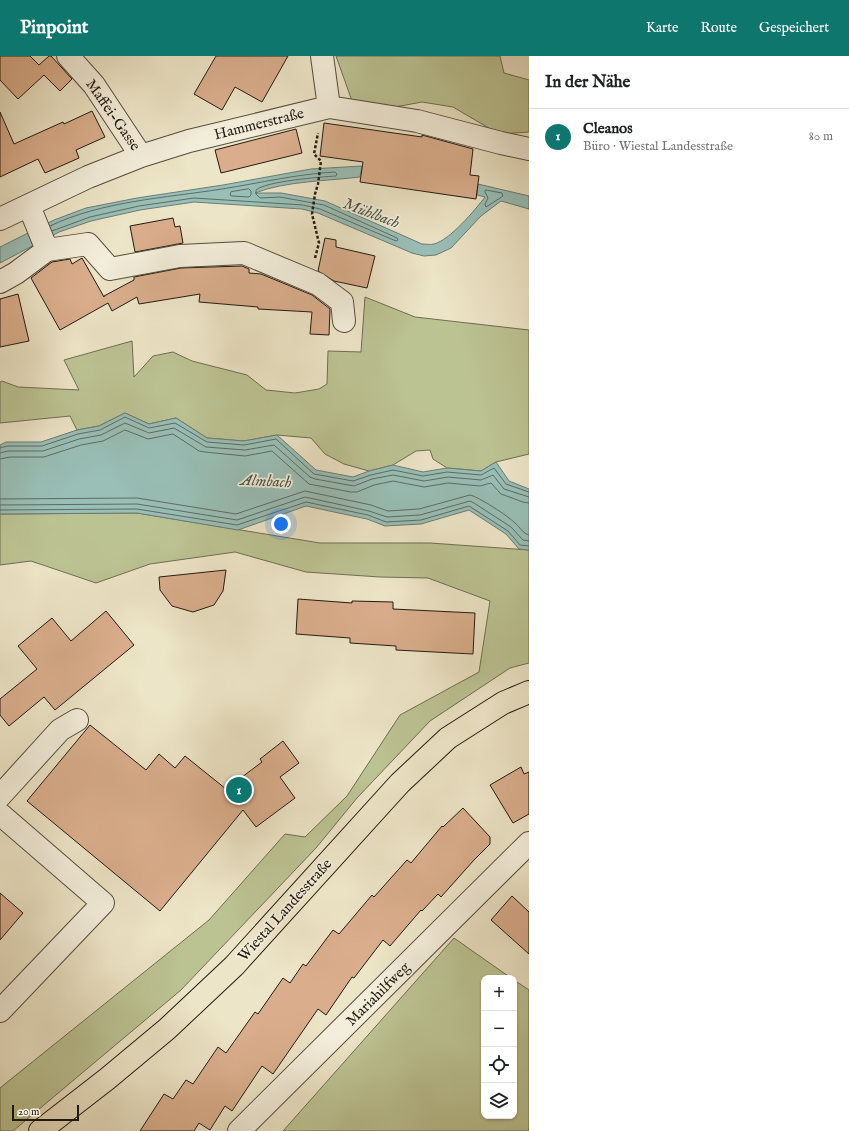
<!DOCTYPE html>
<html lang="de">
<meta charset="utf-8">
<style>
body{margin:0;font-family:"IM FELL English",serif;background:#f6f6f6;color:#202124}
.controls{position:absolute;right:12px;bottom:12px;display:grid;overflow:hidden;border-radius:8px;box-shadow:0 1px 3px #0004}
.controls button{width:36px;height:36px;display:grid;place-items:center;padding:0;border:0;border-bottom:1px solid #e0e0e0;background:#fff;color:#202124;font:20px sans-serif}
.scale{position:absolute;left:12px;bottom:10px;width:67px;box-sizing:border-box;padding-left:4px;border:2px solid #211a11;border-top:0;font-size:11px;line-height:14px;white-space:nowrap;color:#211a11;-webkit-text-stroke:3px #f3eedb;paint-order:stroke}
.you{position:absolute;left:281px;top:468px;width:14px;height:14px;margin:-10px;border:3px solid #fff;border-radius:50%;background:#1a73e8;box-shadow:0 0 0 6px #1a73e833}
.badge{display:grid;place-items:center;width:26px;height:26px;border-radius:50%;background:#0f766e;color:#fff;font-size:13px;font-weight:700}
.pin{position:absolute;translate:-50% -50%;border:2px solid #fff;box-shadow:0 1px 4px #0006}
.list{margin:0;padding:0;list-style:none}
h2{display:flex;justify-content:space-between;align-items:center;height:52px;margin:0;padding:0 16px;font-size:17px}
h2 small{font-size:13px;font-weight:400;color:#757577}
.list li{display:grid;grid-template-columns:26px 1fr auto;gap:12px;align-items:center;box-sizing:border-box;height:56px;padding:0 16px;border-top:1px solid #e0e0e0}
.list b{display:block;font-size:15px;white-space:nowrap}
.list p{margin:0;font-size:13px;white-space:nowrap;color:#757577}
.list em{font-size:13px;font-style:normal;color:#757577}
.icon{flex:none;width:22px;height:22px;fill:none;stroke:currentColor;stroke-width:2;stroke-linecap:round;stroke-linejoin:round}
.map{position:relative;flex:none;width:529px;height:1075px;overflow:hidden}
header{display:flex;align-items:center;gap:24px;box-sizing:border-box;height:56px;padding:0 20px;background:#0f766e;color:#fff}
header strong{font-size:19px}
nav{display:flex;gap:22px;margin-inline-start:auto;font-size:14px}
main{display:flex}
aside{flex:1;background:#fff}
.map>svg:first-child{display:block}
</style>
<header>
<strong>Pinpoint</strong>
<nav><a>Karte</a><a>Route</a><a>Gespeichert</a></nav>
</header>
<main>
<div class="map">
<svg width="529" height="1075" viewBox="0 0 529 1075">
<rect width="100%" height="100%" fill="#ede5c7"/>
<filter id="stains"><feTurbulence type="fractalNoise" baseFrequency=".005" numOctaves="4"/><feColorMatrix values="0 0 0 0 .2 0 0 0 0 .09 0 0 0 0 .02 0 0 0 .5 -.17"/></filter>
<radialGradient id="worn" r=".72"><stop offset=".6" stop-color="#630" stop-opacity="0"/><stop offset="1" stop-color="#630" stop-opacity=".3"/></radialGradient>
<path fill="#bcc393" stroke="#6e6e52" d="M 336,0 L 500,0 L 504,17 L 529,24 L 529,76 L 499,78 L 453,51 L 422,46 L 395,51 L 352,45 Z
M 365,241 L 415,261 L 529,274 L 529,398 L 496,406 L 481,415 L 447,412 L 433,403 L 430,394 L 416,395 L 393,409 L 369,415 L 344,408 L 325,398 L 311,382 L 277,379 L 244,385 L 207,382 L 176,362 L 149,368 L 125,357 L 99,370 L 77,374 L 70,360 L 0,367 L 0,326 L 2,325 L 18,331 L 79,334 L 64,304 L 132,285 L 134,321 L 153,300 L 173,296 L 192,305 L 247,319 L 266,334 L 295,337 L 319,333 L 327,328 L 328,295 L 361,296 Z
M 137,457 L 320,487 L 430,487 L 529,494 L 529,607 L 510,612 L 430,665 L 357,742 L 316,792 L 181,934 L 13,1075 L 0,1075 L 0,1032 L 209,864 L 285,778 L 305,781 L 347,740 L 400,659 L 479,616 L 490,545 L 428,522 L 380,521 L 306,516 L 235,496 L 150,508 L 96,527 L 31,505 L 0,509 L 0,458 Z
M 454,882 L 511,922 L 484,922 L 484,1060 L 514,1060 L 514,924 L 529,934 L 529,1075 L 283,1075 Z"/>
<path fill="#99bfb7" stroke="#697d75" d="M 362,110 L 360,121 C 327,125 286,125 255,137 L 281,137 L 325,145 L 422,188 C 426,188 431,189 434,188 C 450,184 475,154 485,141 L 477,139 L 478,128 L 529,140 L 529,153 L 501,145 L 481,160 L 451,192 L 436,199 L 424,200 L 412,197 L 318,157 L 302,153 L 194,146 L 140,154 L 91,165 L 59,176 L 0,207 L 0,191 L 54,164 L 86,152 L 137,142 L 223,129 L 311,113 Z
M 125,357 L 149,368 L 176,362 L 207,382 L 244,385 L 277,379 L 316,414 L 353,421 L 369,415 L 393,409 L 423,416 L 447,412 L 481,415 L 496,406 L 509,425 L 529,433 L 529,494 L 519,493 L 506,478 L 469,454 L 421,468 L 385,470 L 367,463 L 306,450 L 238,474 L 137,457 L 0,458 L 0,389 L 6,386 L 41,386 L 77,374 L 99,370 Z"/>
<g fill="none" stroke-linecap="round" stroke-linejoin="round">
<path stroke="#5d6c64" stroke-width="1" d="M 249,133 L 251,135 L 251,139 L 249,141 L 232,140 L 230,139 L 231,136 Z
M 486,134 L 502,137 L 503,140 L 486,151 L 485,148 L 488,142 L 485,136 Z
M 50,170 C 102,145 165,142 222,133 C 260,127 297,118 335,116 L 337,118 L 336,120 C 320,121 267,125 256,134 L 256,138 L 260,142 L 280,141 L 324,149 L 397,182 L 398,184 L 396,185 L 320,153 L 303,149 L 194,142 L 139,150 L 90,161 L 52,175
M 0,392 L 7,390 L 42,390 L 78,378 L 100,374 L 125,361 L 149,372 L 175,367 L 207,386 L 244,389 L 276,383 L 314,418 L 353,425 L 371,419 L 393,414 L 423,420 L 447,416 L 481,419 L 494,412 L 506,428 L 529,436
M 0,397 L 8,395 L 43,395 L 79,383 L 101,379 L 125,367 L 149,377 L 174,372 L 206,391 L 245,394 L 274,389 L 310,421 L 315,423 L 354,430 L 372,423 L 393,419 L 424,425 L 448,421 L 481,424 L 493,419 L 504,433 L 529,441
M 0,403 L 10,401 L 44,401 L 81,389 L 103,385 L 125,374 L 148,383 L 173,378 L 199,395 L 205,396 L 245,400 L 272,395 L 309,428 L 351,436 L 357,436 L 374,429 L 393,425 L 424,431 L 448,427 L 480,430 L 491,427 L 501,438 L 523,446 L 529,447
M 0,443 L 137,442 L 236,458 L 305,435 L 371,449 L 388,455 L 419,453 L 470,439 C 479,441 508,460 515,467 C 520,471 523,478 529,479
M 0,449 L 137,448 L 237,464 L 305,441 L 369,455 L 387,461 L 420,459 L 470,445 L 474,447 L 511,471 L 523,484 L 529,485
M 0,454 L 137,453 L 237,469 L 306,446 L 368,459 L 386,466 L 421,464 L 469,450 L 508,475 L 520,489 L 529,490"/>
</g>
<path fill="#daae8c" stroke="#211a11" d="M 0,0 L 30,0 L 39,9 L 49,0 L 51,0 L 72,23 L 60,35 L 44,19 L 18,43 L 0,24 Z
M 216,0 L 288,0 L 262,46 L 235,31 L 222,54 L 194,38 Z
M 92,55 L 105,81 L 76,94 L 79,102 L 45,117 L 38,103 L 0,121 L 0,56 L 14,88 L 63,66 L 64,68 Z
M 324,67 L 422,81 L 422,79 L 473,93 L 470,119 L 479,120 L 476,143 L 360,126 L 363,106 L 320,100 Z
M 296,73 L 302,97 L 221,117 L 215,94 Z
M 173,162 L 175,171 L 180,170 L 183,187 L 135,196 L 130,170 Z
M 325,182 L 336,184 L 336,191 L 375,200 L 367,232 L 334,225 L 318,215 Z
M 82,202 L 104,241 L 104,240 L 134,224 L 134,221 L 181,212 L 242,210 L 249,213 L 249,217 L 261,218 L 312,239 L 330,253 L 329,279 L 310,278 L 312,256 L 258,253 L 258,251 L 199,246 L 200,238 L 139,248 L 137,241 L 112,255 L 108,247 L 60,274 L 31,222 L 52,206 L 70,203 L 72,208 Z
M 18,238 L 29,285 L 0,291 L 0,243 Z
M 226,514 L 223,535 L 214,549 L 193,556 L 172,550 L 160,534 L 159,521 Z
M 298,543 L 352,547 L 352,545 L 393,546 L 393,553 L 475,557 L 473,598 L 396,594 L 396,590 L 350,587 L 350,582 L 296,578 Z
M 106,555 L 134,589 L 55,654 L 44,641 L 9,670 L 0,659 L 0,643 L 37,613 L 18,590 L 52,562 L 71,585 Z
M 90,669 L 146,714 L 159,698 L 175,712 L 185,700 L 226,733 L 262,706 L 260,703 L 283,685 L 299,707 L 280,721 L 295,742 L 256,771 L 243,754 L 160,855 L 27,745 Z
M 521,711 L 524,718 L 529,716 L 529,758 L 513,767 L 490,729 Z
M 463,752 L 490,781 L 490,788 L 474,804 L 441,841 L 438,838 L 422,855 L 421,854 L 390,890 L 383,884 L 354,922 L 352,921 L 326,959 L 318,953 L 273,1018 L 262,1010 L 232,1055 L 225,1050 L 210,1074 L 199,1067 L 194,1075 L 140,1075 L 164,1038 L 173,1043 L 186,1024 L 193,1028 L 218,991 L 226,997 L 255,956 L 258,958 L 283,922 L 290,927 L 303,908 L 306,910 L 333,874 L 339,878 L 372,839 L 374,841 L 407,804 L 411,807 L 442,770 L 443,771 Z
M 0,837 L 23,857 L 0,884 Z
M 512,840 L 529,856 L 529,898 L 491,864 Z"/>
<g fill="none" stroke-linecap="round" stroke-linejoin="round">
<defs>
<path id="minor" d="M 68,0 L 94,29 L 141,100
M 322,0 L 329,51
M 29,150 L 47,194
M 0,163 L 88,121 L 141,100 L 189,85 L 329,51 L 417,65 L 501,87 L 529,93
M 0,226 L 16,217 L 47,194 L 88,188 L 110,213 L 180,200 L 244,197 L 318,228 L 342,246 L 344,265
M 0,740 L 60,674 L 77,664
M 0,758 L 103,847 L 0,955
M 239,1075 L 529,787"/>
<path id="major" d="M 40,1075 L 107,1023 L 167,973 L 234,910 L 400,727 L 448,682 L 503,647 L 529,636"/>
</defs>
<use href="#minor" stroke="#544d3e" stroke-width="24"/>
<use href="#major" stroke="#211a11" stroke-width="24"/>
<path stroke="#211a11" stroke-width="2.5" stroke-dasharray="3 2" stroke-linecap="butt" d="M 315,202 L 319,187 L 312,158 L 315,138 L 318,128 L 321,105 L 314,98 L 318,77"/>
<use href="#minor" stroke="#f3eedb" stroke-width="22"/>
<use href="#major" stroke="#ede5c7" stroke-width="22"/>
</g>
<g text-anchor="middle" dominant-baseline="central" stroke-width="3.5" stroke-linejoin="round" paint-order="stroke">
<g font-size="15" fill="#211a11" stroke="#f3eedb">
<text transform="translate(113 59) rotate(55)">Maffei-Gasse</text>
<text transform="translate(259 68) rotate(-14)">Hammerstraße</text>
<text transform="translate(285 854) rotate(-48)">Wiestal Landesstraße</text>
<text transform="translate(378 938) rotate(-45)">Mariahilfweg</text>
</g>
<g font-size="16" font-style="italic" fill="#4b544b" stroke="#f3eedb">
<text transform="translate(371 158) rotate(21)">Mühlbach</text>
<text transform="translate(266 426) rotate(3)">Almbach</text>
</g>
</g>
<rect width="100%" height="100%" filter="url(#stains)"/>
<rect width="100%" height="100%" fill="url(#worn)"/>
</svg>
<div class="controls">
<button>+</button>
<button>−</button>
<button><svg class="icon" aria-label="locate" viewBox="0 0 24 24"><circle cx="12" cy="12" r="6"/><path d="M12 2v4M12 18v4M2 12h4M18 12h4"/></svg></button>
<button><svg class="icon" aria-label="layers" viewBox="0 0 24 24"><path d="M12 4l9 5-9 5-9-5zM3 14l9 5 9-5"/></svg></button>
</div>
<div class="scale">20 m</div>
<div class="you"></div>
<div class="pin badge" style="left:239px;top:734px">1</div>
</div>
<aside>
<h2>In der Nähe<small></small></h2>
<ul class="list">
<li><span class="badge">1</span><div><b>Cleanos</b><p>Büro · Wiestal Landesstraße</p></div><em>80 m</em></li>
</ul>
</aside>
</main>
